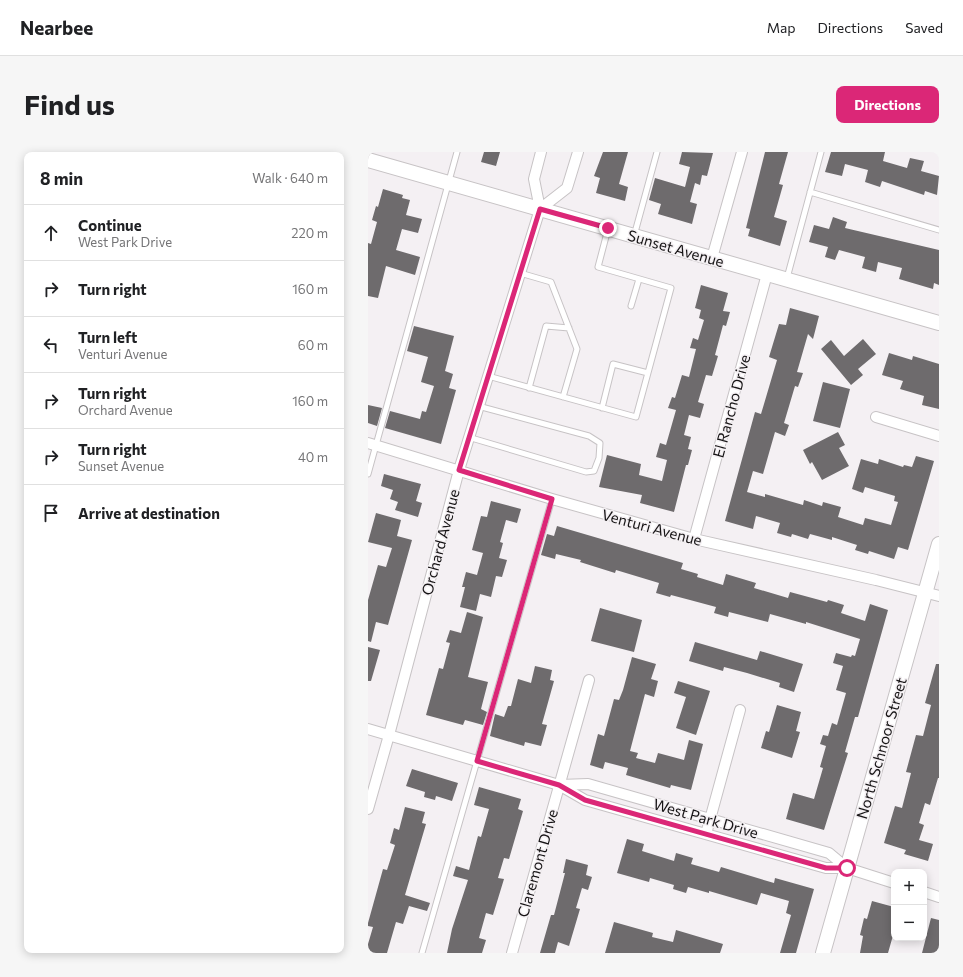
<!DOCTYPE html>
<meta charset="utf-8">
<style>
body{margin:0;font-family:Commissioner,sans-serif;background:#f6f6f6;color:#202124}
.controls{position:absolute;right:12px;bottom:12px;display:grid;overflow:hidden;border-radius:8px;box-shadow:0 2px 10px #0003}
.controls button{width:36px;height:36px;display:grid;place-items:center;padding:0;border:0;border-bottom:1px solid #e0e0e0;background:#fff;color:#202124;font:20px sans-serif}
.stop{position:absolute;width:12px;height:12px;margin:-9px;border:3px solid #db2777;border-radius:50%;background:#fff}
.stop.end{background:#db2777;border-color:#fff;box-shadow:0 1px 4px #0008}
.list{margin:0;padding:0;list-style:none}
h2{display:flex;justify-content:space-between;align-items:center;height:52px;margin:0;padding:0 16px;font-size:17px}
h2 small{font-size:13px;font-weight:400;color:#757577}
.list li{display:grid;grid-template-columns:26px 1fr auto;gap:12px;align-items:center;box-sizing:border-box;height:56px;padding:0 16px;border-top:1px solid #e0e0e0}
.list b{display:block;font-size:15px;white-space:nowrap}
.list p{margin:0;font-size:13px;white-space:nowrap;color:#757577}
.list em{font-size:13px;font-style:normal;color:#757577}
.icon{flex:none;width:22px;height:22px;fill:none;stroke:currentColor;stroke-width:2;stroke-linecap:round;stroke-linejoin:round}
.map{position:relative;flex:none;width:571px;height:801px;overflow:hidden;border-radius:8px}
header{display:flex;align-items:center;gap:24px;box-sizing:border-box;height:56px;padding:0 20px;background:#fff;border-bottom:1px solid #e0e0e0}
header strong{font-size:19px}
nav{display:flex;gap:22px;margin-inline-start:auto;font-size:14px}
.intro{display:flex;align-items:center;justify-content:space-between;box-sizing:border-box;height:96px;padding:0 24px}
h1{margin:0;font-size:28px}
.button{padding:10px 18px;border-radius:8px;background:#db2777;color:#fff;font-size:14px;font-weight:700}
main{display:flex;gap:24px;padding:0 24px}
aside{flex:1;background:#fff;border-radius:8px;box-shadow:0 2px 10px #0003}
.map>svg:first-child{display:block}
</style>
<header>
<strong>Nearbee</strong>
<nav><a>Map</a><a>Directions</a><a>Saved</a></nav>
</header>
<div class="intro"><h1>Find us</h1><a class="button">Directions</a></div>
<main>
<aside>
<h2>8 min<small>Walk · 640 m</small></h2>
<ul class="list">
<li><svg class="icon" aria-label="ahead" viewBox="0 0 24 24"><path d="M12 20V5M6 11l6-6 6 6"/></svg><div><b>Continue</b><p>West Park Drive</p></div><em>220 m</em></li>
<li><svg class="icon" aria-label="right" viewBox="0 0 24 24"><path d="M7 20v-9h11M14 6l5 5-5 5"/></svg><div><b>Turn right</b></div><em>160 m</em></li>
<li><svg class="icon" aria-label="left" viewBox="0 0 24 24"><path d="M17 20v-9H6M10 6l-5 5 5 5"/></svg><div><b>Turn left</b><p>Venturi Avenue</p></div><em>60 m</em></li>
<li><svg class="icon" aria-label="right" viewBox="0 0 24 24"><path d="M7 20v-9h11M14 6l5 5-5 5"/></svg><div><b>Turn right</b><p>Orchard Avenue</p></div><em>160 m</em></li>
<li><svg class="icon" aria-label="right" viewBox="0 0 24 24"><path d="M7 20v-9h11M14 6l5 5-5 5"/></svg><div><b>Turn right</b><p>Sunset Avenue</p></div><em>40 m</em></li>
<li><svg class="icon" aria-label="arrive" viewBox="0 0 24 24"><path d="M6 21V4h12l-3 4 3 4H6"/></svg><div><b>Arrive at destination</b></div></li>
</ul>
</aside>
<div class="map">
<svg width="571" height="801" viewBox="0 0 571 801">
<rect width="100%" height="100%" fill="#f4f0f3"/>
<path fill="#6e6b6d" d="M 116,0 L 132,0 L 128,14 L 113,10 Z
M 235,0 L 260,0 L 251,32 L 260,35 L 257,49 L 228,41 L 232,26 L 226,24 Z
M 314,0 L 345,1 L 339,24 L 334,23 L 332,33 L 327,31 L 322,50 L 329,52 L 324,72 L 290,62 L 293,52 L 281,48 L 287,26 L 317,35 L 322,15 L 311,12 Z
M 397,0 L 420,0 L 411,32 L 415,33 L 406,65 L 419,69 L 412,94 L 380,84 L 382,77 L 378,76 Z
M 463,0 L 517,0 L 515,9 L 539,16 L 542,6 L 556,9 L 553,19 L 571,24 L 569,43 L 557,39 L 556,43 L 514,29 L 512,35 L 497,30 L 500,18 L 477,12 L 474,24 L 457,20 Z
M 15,37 L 35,43 L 34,46 L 42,48 L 38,63 L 54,67 L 50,81 L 34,77 L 28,98 L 52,105 L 47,123 L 18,114 L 10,146 L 0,144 L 0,91 L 3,92 L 9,70 L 4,68 L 8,54 L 10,55 Z
M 465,65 L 479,70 L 477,76 L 571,98 L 571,133 L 566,131 L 565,137 L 531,127 L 534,116 L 510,110 L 508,120 L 494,116 L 497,105 L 471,98 L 467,108 L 457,105 L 460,95 L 441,90 L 446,73 L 461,77 Z
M 333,133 L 360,141 L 355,159 L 362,160 L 358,174 L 355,173 L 347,203 L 350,204 L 344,224 L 338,223 L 330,250 L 336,252 L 332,266 L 321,263 L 316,283 L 323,285 L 320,297 L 324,298 L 320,313 L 318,313 L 306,360 L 272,351 L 274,343 L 231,335 L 239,303 L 273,312 L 271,323 L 294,329 L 299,308 L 288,305 L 292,291 L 298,293 L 308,258 L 300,256 L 304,245 L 307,246 L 314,223 L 321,225 L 328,197 L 322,196 L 325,186 L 330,188 L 336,168 L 331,166 L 333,158 L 327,156 Z
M 422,156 L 451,164 L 445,187 L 440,182 L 429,220 L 435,221 L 430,235 L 427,234 L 416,271 L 421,273 L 417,284 L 407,280 L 395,322 L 385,319 L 379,340 L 397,345 L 397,342 L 435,353 L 436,348 L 454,354 L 455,350 L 473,355 L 470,365 L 495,373 L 497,366 L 523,373 L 530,350 L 526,349 L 527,344 L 497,335 L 495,341 L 484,337 L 493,307 L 510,312 L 511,307 L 535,315 L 536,313 L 544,315 L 548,304 L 566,309 L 540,398 L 530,395 L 526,407 L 501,399 L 500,402 L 487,398 L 489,393 L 464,385 L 464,388 L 442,382 L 440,387 L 424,382 L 423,385 L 409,381 L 412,371 L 388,364 L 385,377 L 357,369 L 387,260 L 393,262 L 409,208 L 401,205 L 411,172 L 418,173 Z
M 46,174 L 86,184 L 77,219 L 85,222 L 81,236 L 88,238 L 73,292 L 17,276 L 22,259 L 52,267 L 54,259 L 58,260 L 66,234 L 53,230 L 60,205 L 39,199 Z
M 495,187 L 508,202 L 490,217 L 495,223 L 483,233 L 453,197 L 463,188 L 476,204 Z
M 521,201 L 544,208 L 545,204 L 571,212 L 571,257 L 554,253 L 556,244 L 532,237 L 535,229 L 514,223 Z
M 455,230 L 482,237 L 472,276 L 445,269 Z
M 0,253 L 14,256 L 9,274 L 0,271 Z
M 470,280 L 477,293 L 471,296 L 481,314 L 454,328 L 444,310 L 442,312 L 435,298 Z
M 16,322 L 53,332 L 48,349 L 54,351 L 50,365 L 27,358 L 30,350 L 22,347 L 25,338 L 13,334 Z
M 123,349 L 153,357 L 149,371 L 138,368 L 132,390 L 135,391 L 131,406 L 139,408 L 134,425 L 128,424 L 123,445 L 112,442 L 108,459 L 92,455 L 97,435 L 94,435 L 98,420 L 109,423 L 115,401 L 104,398 L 113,364 L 119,365 Z
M 8,361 L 33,368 L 29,384 L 44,388 L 20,473 L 8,470 L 3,490 L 0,489 L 0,448 L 10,413 L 18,415 L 24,396 L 0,390 Z
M 189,374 L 315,411 L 313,417 L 330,422 L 329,425 L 355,433 L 358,422 L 388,431 L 386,436 L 420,446 L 422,440 L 459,450 L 460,448 L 476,453 L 473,461 L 497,469 L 502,452 L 520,458 L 490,565 L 487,565 L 477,600 L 480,601 L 456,678 L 418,667 L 425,641 L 446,647 L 455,616 L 452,615 L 458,594 L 452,592 L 455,583 L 460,584 L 464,571 L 469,573 L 478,541 L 468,538 L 475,514 L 465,511 L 468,501 L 483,505 L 484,503 L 487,504 L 492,487 L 438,470 L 438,472 L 402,462 L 400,470 L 361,460 L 360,465 L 346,461 L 348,455 L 322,448 L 303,443 L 302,445 L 288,441 L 291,431 L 248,418 L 247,421 L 212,410 L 213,408 L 188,402 L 187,407 L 173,403 L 179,382 L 186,384 Z
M 232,456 L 274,468 L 266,500 L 223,489 Z
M 99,460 L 115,465 L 100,525 L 120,530 L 113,557 L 119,560 L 115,573 L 97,568 L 95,573 L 58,563 L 71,516 L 75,517 L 82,491 L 78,490 L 82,478 L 93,481 Z
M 327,490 L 389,508 L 392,499 L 435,512 L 426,540 L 411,535 L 412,531 L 379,521 L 356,515 L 355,519 L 321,509 Z
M 0,495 L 12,498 L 3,529 L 0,529 Z
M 264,505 L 288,512 L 283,527 L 290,529 L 286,545 L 277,542 L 262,599 L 270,601 L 268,606 L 287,611 L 290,601 L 316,608 L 321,588 L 335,592 L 323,638 L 303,633 L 302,636 L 258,623 L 260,616 L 237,610 L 235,617 L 222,613 L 230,582 L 236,584 L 246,547 L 251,548 L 255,538 Z
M 568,512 L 571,512 L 571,626 L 570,626 L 562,653 L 557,651 L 551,671 L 556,673 L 551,688 L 565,692 L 560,709 L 536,702 L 538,698 L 516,691 L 527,654 L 534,656 L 543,621 L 538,620 L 548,583 L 555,584 L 563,553 L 557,551 Z
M 167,514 L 184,518 L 182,528 L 186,529 L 174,572 L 179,573 L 173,594 L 157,590 L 156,594 L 122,584 L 127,562 L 136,565 L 140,554 L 143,554 L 150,527 L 163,531 Z
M 310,529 L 342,539 L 328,583 L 308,576 L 318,545 L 306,541 Z
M 409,553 L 433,560 L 428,579 L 432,580 L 424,606 L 393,596 L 398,579 L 401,580 Z
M 44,617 L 90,631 L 84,649 L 68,644 L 67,648 L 56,645 L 57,640 L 38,634 Z
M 111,635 L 153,647 L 150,657 L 155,659 L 141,707 L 136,706 L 130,726 L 136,727 L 125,763 L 118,761 L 111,786 L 118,788 L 114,801 L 79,801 L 84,777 L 100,728 L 85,724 L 88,714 L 101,718 L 110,684 L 113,685 L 121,657 L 106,653 Z
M 37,655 L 57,660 L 54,671 L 58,672 L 37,743 L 62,751 L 59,759 L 41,754 L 35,772 L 28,770 L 19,801 L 0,801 L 0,792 L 5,775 L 0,774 L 0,771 L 15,717 L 19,718 L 27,693 L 22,691 L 26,676 L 31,678 Z
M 259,687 L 276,692 L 274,699 L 306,709 L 308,701 L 325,706 L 323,712 L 351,720 L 353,715 L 406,731 L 407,726 L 446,737 L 428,801 L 412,801 L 423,763 L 418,761 L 421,749 L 393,741 L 389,753 L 341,739 L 341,741 L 320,735 L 318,741 L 305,737 L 306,733 L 282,726 L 281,730 L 249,721 Z
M 198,707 L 220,713 L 218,723 L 224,725 L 220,738 L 214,736 L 208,756 L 212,757 L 201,794 L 190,790 L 187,801 L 172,801 L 183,763 L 186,763 L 197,721 L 195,721 Z
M 504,749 L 526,755 L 526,780 L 520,801 L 492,801 L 495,784 L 492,783 L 496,766 L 499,767 Z
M 563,766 L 571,768 L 571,801 L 554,801 Z
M 246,770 L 285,781 L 284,785 L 305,790 L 308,778 L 355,792 L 352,801 L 237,801 Z"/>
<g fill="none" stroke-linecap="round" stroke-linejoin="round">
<defs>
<path id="lane" d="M 442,40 L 571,78
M 266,84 L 289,0
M 152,121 L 183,130 L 209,197 L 195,245
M 419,126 L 453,0
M 263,154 L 271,127
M 120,224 L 268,265 L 303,136 L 230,115 L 240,77
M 161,236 L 178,174 L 201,176
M 234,256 L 245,212 L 280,221
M 100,285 L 218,320 L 226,319 L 231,306 L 232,291 L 221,284 L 110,254
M 0,322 L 89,0
M 54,801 L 184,347"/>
<path id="street" d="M 172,57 L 199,36 L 210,0
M 344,106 L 374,0
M 508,265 L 571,284
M 0,291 L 184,347 L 326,387 L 508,428 L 571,444
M 326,387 L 399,122
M 0,577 L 191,633 L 217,648 L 458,716 L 479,716 L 526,731
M 192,633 L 220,632 L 461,701 L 479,716
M 0,657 L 21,583 L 91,318 L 172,57 L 166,27 L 173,0
M 338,682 L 372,558
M 556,740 L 571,745
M 144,801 L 221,528"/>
<path id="secondary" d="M 0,8 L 571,171
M 455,801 L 571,392"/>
</defs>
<use href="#lane" stroke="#c7c3c5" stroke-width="7"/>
<use href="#street" stroke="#c7c3c5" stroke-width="12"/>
<use href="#secondary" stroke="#c7c3c5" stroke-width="16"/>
<use href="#lane" stroke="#fff" stroke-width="5"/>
<use href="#street" stroke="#fff" stroke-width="10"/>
<use href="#secondary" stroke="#fff" stroke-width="14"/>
</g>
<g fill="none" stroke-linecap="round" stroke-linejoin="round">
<path stroke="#db2777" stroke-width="5" d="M 240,76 L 172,57 L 91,318 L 184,347 L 109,609 L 191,633 L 217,648 L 458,716 L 479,716"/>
</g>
<g text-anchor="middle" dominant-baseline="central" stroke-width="3" stroke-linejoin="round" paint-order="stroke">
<g font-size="15" fill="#161415" stroke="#f4f0f3">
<text transform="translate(308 96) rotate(16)">Sunset Avenue</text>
<text transform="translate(363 254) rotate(-75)">El Rancho Drive</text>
<text transform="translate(284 375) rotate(15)">Venturi Avenue</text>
<text transform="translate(72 390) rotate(-75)">Orchard Avenue</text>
<text transform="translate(513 596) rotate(-74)">North Schnoor Street</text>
<text transform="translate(338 666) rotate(16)">West Park Drive</text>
<text transform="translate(169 711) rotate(-74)">Claremont Drive</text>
</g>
</g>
</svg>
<div class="controls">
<button>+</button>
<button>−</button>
</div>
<div class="stop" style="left:479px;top:716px"></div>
<div class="stop end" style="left:240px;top:76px"></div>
</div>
</main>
